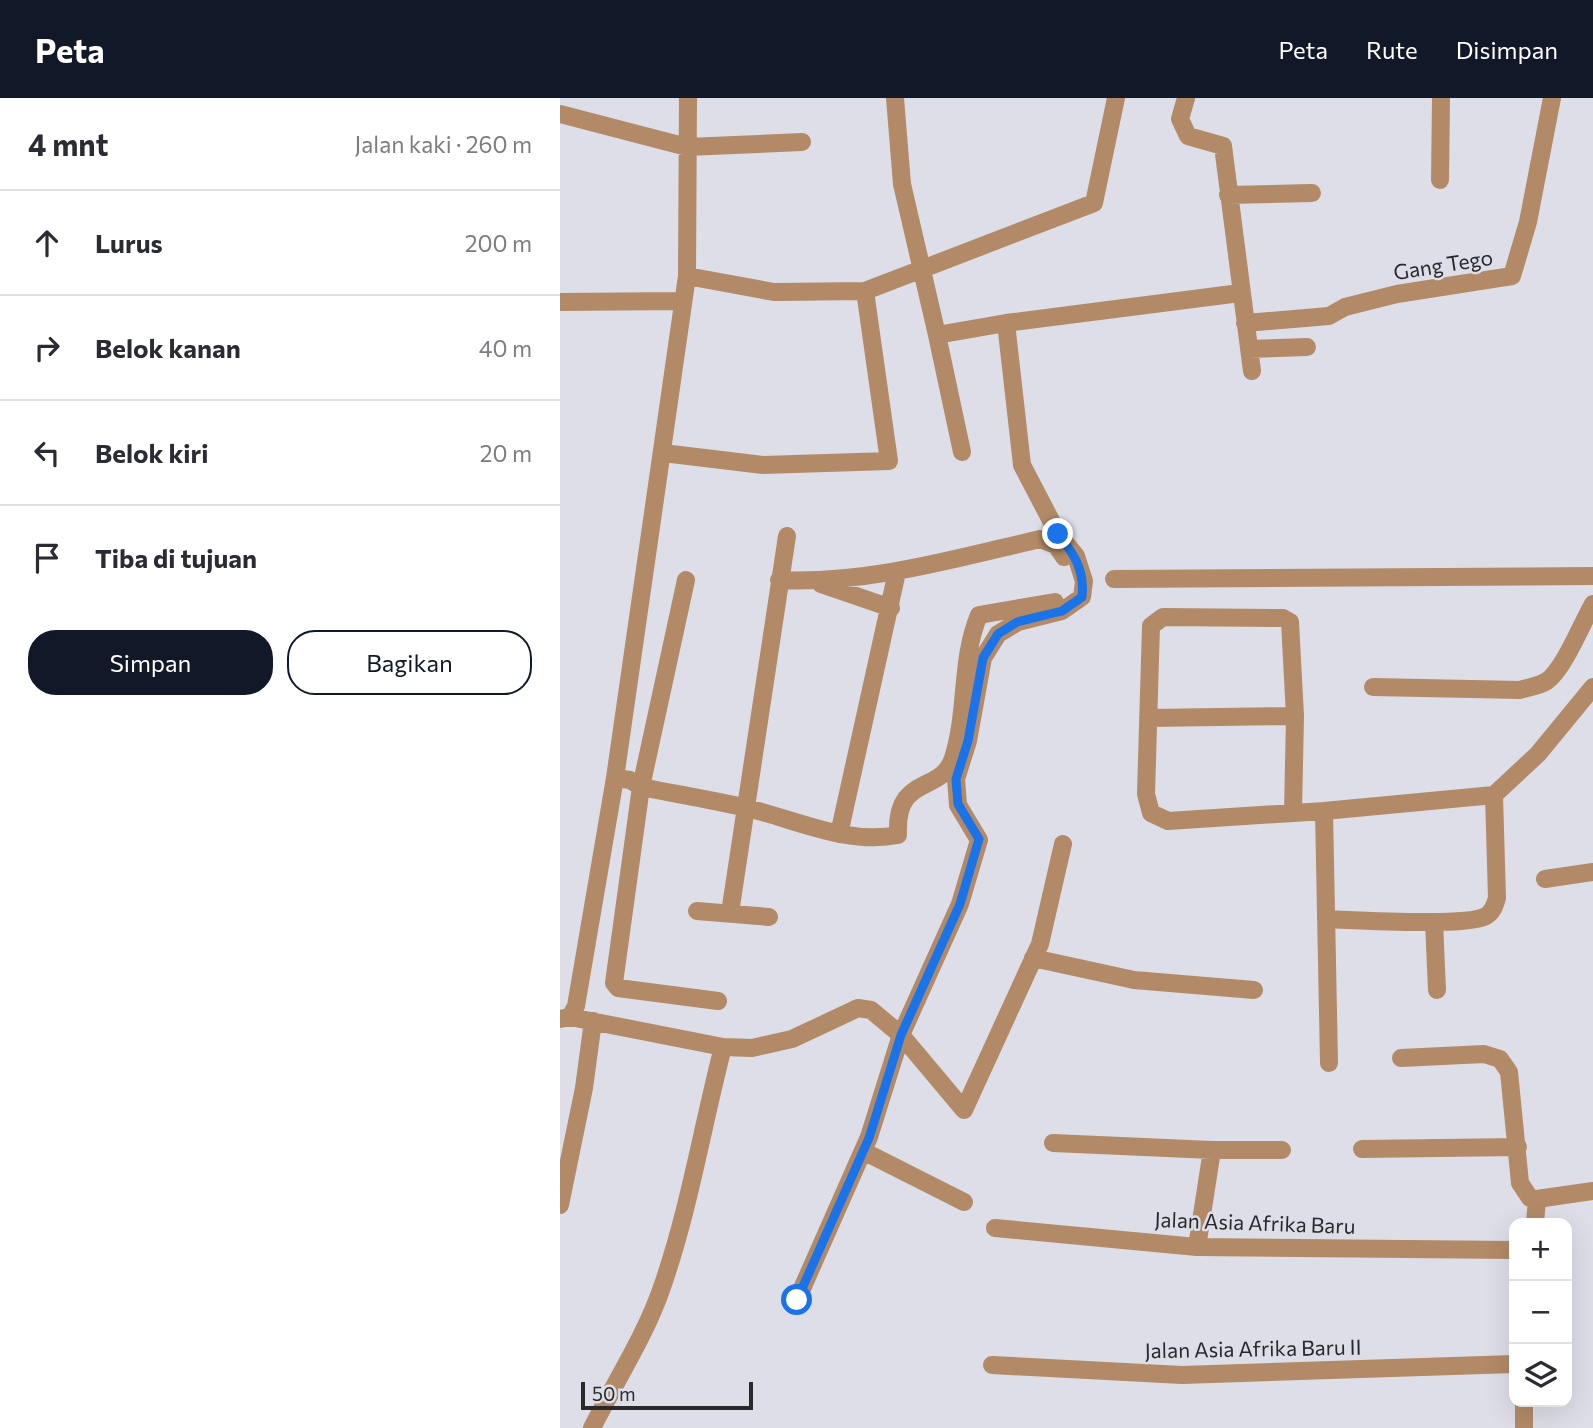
<!DOCTYPE html>
<html lang="id">
<meta charset="utf-8">
<style>
body{margin:0;font-family:Commissioner,sans-serif;background:#f7f7f7;color:#2b2b33}
.controls{position:absolute;right:21px;bottom:21px;display:grid;overflow:hidden;border-radius:14px;box-shadow:0 7px 28px #0002}
.controls button{width:63px;height:63px;display:grid;place-items:center;padding:0;border:0;border-bottom:2px solid #e1e1e2;background:#fff;color:#2b2b33;font:35px sans-serif}
.scale{position:absolute;left:21px;bottom:18px;width:172px;box-sizing:border-box;padding-left:7px;border:4px solid #29292c;border-top:0;font-size:19px;line-height:24px;white-space:nowrap;color:#29292c;-webkit-text-stroke:5px #dddee7;paint-order:stroke}
.stop{position:absolute;width:21px;height:21px;margin:-16px;border:5px solid #1a73e8;border-radius:50%;background:#fff}
.stop.end{background:#1a73e8;border-color:#fff;box-shadow:0 2px 7px #0008}
.list{margin:0;padding:0;list-style:none}
h2{display:flex;justify-content:space-between;align-items:center;height:91px;margin:0;padding:0 28px;font-size:30px}
h2 small{font-size:23px;font-weight:400;color:#7c7c81}
.list li{display:grid;grid-template-columns:46px 1fr auto;gap:21px;align-items:center;box-sizing:border-box;height:105px;padding:0 28px;border-top:2px solid #e1e1e2}
.list b{display:block;font-size:26px;white-space:nowrap}
.list em{font-size:23px;font-style:normal;color:#7c7c81}
.actions{display:flex;gap:14px;padding:21px 28px}
.actions a{flex:1;padding:16px 0;border:2px solid #111827;border-radius:28px;text-align:center;font-size:24px;color:#111827}
.actions .main{background:#111827;color:#fff}
.icon{flex:none;width:38px;height:38px;fill:none;stroke:currentColor;stroke-width:2;stroke-linecap:round;stroke-linejoin:round}
.map{position:relative;flex:none;width:1033px;height:1330px;overflow:hidden}
header{display:flex;align-items:center;gap:42px;box-sizing:border-box;height:98px;padding:0 35px;background:#111827;color:#fff}
header strong{font-size:33px}
nav{display:flex;gap:38px;margin-inline-start:auto;font-size:24px}
main{display:flex}
aside{flex:1;background:#fff}
.map>svg:first-child{display:block}
</style>
<header>
<strong>Peta</strong>
<nav><a>Peta</a><a>Rute</a><a>Disimpan</a></nav>
</header>
<main>
<aside>
<h2>4 mnt<small>Jalan kaki · 260 m</small></h2>
<ul class="list">
<li><svg class="icon" aria-label="ahead" viewBox="0 0 24 24"><path d="M12 20V5M6 11l6-6 6 6"/></svg><div><b>Lurus</b></div><em>200 m</em></li>
<li><svg class="icon" aria-label="right" viewBox="0 0 24 24"><path d="M7 20v-9h11M14 6l5 5-5 5"/></svg><div><b>Belok kanan</b></div><em>40 m</em></li>
<li><svg class="icon" aria-label="left" viewBox="0 0 24 24"><path d="M17 20v-9H6M10 6l-5 5 5 5"/></svg><div><b>Belok kiri</b></div><em>20 m</em></li>
<li><svg class="icon" aria-label="arrive" viewBox="0 0 24 24"><path d="M6 21V4h12l-3 4 3 4H6"/></svg><div><b>Tiba di tujuan</b></div></li>
</ul>
<div class="actions"><a class="main">Simpan</a><a>Bagikan</a></div>
</aside>
<div class="map">
<svg width="1033" height="1330" viewBox="0 0 1033 1330">
<rect width="100%" height="100%" fill="#dddee7"/>
<g fill="none" stroke-linecap="round" stroke-linejoin="round">
<path stroke="#b28a67" stroke-width="18" d="M 335,0 L 342,86 L 377,237
M 626,0 L 620,21 L 628,38 L 663,48 L 692,273
M 0,16 L 127,49 L 242,44
M 880,82 L 881,0
M 668,97 L 752,95
M 127,178 L 214,194 L 305,193 L 534,105 L 556,0
M 0,204 L 122,203
M 685,225 L 769,218 L 785,209 L 837,196 L 952,178 L 968,124 L 992,0
M 690,251 L 747,249
M 402,354 L 377,237 L 446,225 L 680,195
M 103,355 L 203,367 L 329,363 L 305,193
M 554,481 L 1033,478
M 126,482 L 81,689 L 54,885 L 58,890 L 158,903
M 219,482 C 308,486 394,461 480,441 L 496,447 L 504,459
M 261,486 L 331,510
M 813,589 L 960,592 C 969,589 979,588 987,583 C 1004,571 1022,525 1033,506
M 588,620 L 735,618
M 55,680 L 70,682 L 81,689 C 116,696 152,702 187,710 C 237,722 287,747 338,737 C 335,675 381,697 393,660 C 408,613 400,562 419,517 L 495,504
M 733,715 L 735,618 L 730,524 L 723,520 L 603,519 L 591,528 L 586,696 L 591,715 L 608,723 L 764,713
M 279,736 L 337,474
M 985,781 L 1033,774
M 137,813 L 209,819
M 170,815 L 227,438
M 766,821 C 794,822 908,829 926,818 C 933,814 935,807 937,800 L 934,697
M 874,824 L 877,892
M 473,860 L 574,882 L 694,892
M 10,919 L 16,908 L 55,680 L 127,178 L 128,0
M 0,921 L 10,919 L 163,949 L 192,950 L 232,941 L 298,910 L 311,912 L 341,937 L 404,1012 L 480,846 L 503,746
M 841,960 L 924,956 L 940,961 L 949,974 L 960,1085 L 970,1100 L 977,1101 L 1033,1093
M 769,965 L 764,713 L 934,697 L 978,656 L 1033,589
M 493,1045 L 652,1052 L 722,1052
M 802,1051 L 958,1049
M 303,1053 L 404,1104
M 0,1107 L 24,990 L 33,923
M 975,1125 L 977,1101
M 435,1130 L 637,1149 L 954,1152
M 637,1149 L 652,1052
M 237,1202 L 309,1039 L 341,937 L 400,806 L 419,742 L 398,707 L 396,681 L 408,643 L 423,560 L 438,536 L 458,524 L 502,513 L 522,499 L 524,483 L 516,458 L 498,436 L 462,367 L 446,225
M 432,1267 L 622,1277 L 954,1266
M 964,1304 L 964,1330
M 32,1330 C 54,1286 85,1238 101,1192 C 129,1113 142,1030 163,949"/>
</g>
<g fill="none" stroke-linecap="round" stroke-linejoin="round">
<path stroke="#1a73e8" stroke-width="9" d="M 237,1202 L 309,1040 L 341,937 L 400,806 L 419,741 L 398,706 L 396,681 L 408,643 L 423,560 L 438,536 L 457,524 L 502,513 L 522,499 C 525,472 514,456 498,436"/>
</g>
<g text-anchor="middle" dominant-baseline="central" stroke-width="5" stroke-linejoin="round" paint-order="stroke">
<g font-size="21" fill="#29292c" stroke="#dddee7">
<text transform="translate(883 166) rotate(-9)">Gang Tego</text>
<text transform="translate(695 1124) rotate(2)">Jalan Asia Afrika Baru</text>
<text transform="translate(693 1250) rotate(-1)">Jalan Asia Afrika Baru II</text>
</g>
</g>
</svg>
<div class="controls">
<button>+</button>
<button>−</button>
<button><svg class="icon" aria-label="layers" viewBox="0 0 24 24"><path d="M12 4l9 5-9 5-9-5zM3 14l9 5 9-5"/></svg></button>
</div>
<div class="scale">50 m</div>
<div class="stop" style="left:237px;top:1202px"></div>
<div class="stop end" style="left:498px;top:436px"></div>
</div>
</main>
